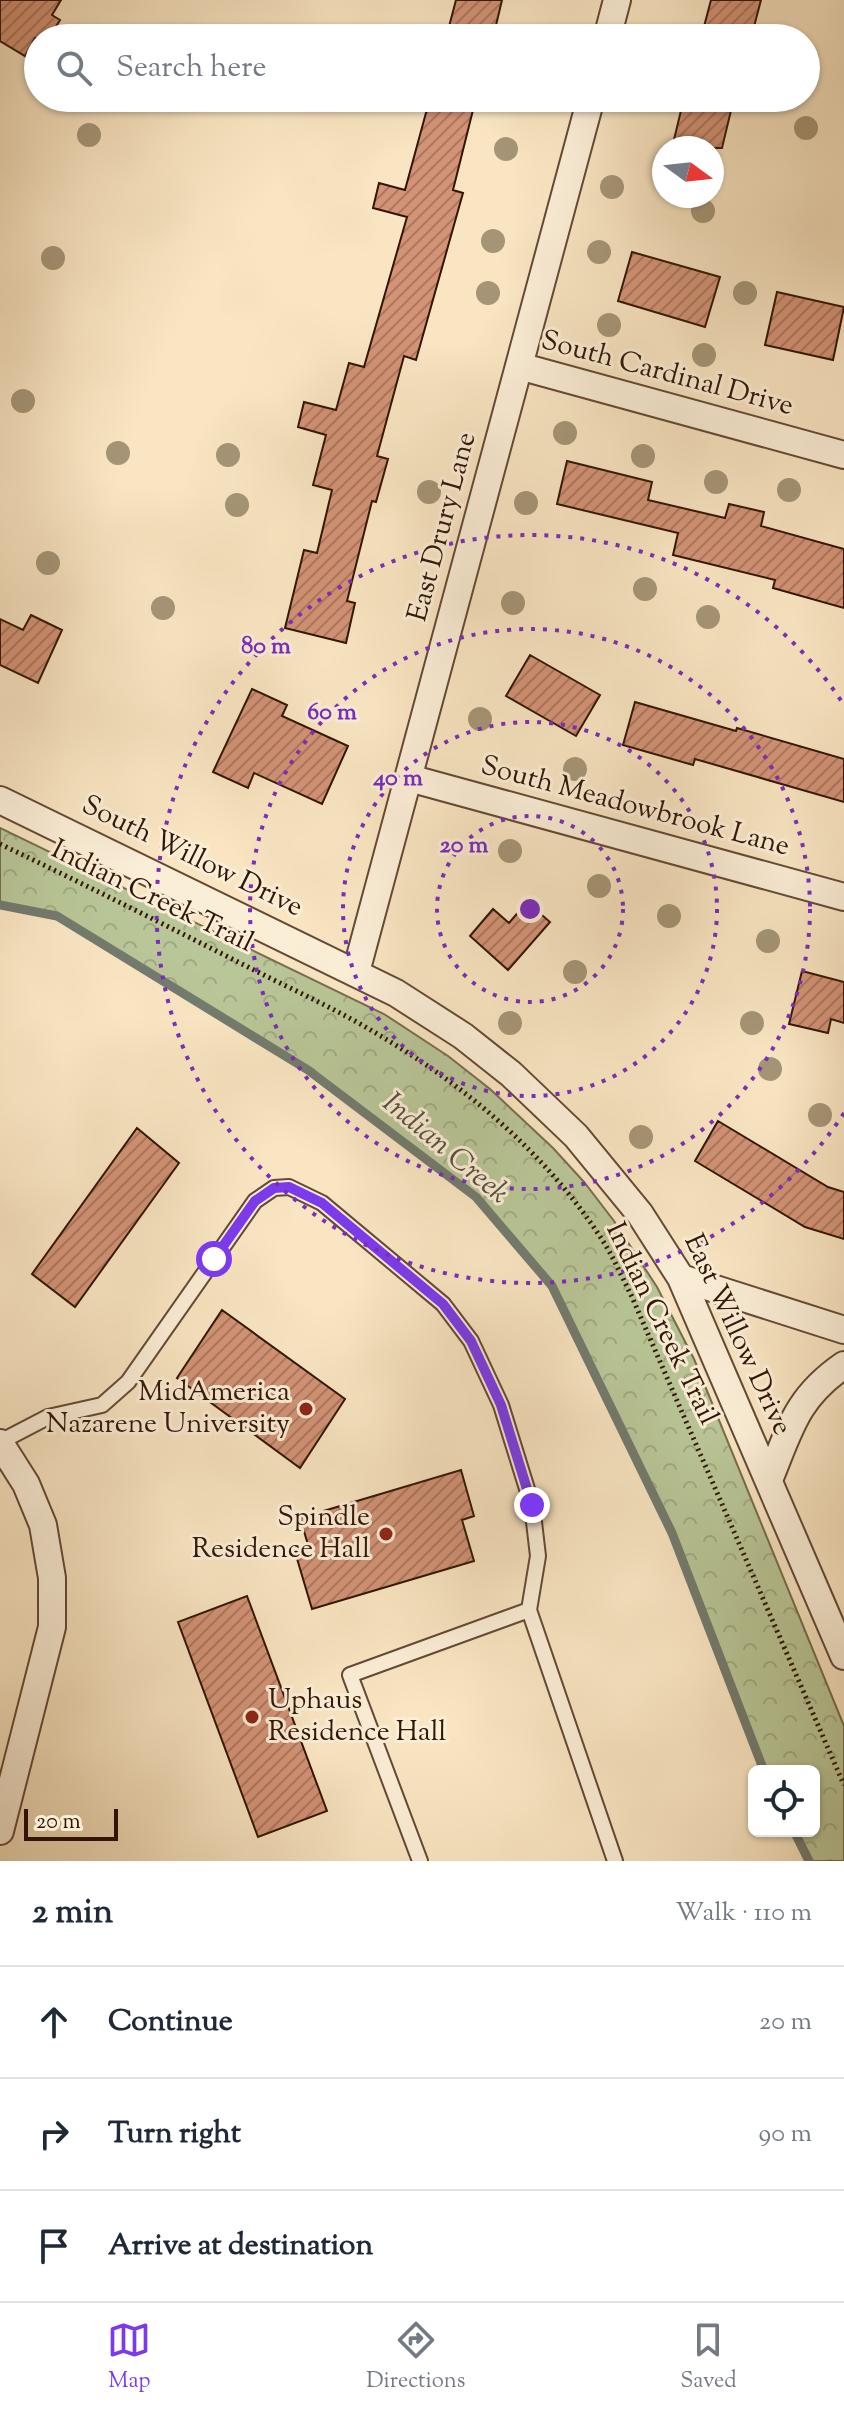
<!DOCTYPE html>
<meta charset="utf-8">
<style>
body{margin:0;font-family:"Sorts Mill Goudy",serif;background:#f6f6f7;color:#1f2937}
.controls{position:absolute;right:24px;bottom:24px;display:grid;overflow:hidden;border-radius:12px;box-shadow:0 2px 6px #0004}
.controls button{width:72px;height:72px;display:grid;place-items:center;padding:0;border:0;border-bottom:2px solid #e0e1e3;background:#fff;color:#1f2937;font:40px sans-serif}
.compass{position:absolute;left:652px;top:136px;width:72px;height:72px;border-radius:50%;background:#fff;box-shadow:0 2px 6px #0004;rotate:105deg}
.scale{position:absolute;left:24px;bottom:20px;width:94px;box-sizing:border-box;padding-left:8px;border:4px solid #321505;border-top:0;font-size:22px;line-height:28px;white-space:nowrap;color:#321505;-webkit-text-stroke:6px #fbeed7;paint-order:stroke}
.stop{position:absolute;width:24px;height:24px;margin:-18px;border:6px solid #7c3aed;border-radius:50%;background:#fff}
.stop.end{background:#7c3aed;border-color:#fff;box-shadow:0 2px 8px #0008}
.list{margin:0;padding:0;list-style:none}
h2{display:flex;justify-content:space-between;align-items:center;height:104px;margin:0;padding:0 32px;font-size:34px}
h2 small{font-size:26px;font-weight:400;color:#747a83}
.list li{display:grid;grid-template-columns:52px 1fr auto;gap:24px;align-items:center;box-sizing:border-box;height:112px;padding:0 32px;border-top:2px solid #e0e1e3}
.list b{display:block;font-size:30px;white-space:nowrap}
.list em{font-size:26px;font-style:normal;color:#747a83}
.icon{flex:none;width:44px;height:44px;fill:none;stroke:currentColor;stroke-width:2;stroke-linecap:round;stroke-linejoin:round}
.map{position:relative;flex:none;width:844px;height:1861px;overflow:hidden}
.search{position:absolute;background:#fff;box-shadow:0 2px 6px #0004;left:24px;right:24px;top:24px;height:88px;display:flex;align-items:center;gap:20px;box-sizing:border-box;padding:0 28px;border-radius:44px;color:#747a83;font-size:30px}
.sheet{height:440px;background:#fff}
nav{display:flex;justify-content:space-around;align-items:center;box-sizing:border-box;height:112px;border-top:2px solid #e0e1e3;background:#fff;font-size:22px;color:#747a83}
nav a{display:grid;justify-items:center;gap:4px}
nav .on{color:#7c3aed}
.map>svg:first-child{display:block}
</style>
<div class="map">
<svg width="844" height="1861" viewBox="0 0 844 1861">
<defs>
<pattern id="forest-crowns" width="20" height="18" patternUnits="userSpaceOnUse" patternTransform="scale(2)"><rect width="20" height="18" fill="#b9c697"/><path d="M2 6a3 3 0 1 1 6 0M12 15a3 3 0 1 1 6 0" fill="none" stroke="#a0a981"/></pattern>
<pattern id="building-hatch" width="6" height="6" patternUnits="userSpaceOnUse" patternTransform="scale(2)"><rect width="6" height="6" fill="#d39376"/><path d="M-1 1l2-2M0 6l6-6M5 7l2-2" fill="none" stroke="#ac775f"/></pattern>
</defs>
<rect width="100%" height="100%" fill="#f9e5c2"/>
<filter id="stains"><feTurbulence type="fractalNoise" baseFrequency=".0025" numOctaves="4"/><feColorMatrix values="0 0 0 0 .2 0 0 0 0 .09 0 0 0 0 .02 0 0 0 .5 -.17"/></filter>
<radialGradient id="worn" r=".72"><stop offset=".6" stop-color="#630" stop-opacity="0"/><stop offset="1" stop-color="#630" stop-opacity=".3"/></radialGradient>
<path fill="url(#forest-crowns)" stroke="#766e4e" stroke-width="2" d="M 0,828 L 384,1014 L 448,1056 L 490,1089 L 553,1148 L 584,1182 L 614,1221 L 657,1287 L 694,1359 L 844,1726 L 844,1861 L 809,1861 L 794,1831 L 814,1831 L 814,1771 L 764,1771 L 672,1533 L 552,1286 L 476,1197 L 308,1070 L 57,916 L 0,905 Z"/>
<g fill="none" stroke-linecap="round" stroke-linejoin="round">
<path stroke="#737b6e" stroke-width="9" d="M 0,905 L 57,916 L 308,1070 L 476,1197 L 552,1286 L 672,1533 L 764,1771
M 794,1831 L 809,1861"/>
</g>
<path fill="url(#building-hatch)" stroke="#321505" stroke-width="2" d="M 0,0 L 61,0 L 52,15 L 60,20 L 49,38 L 35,38 L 25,56 L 0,41 Z
M 456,0 L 502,0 L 493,38 L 446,38 Z
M 711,0 L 761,0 L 751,38 L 701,38 Z
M 430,98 L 476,98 L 453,190 L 463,193 L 416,360 L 404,356 L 377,456 L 388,459 L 376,502 L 372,501 L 347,601 L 355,603 L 346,643 L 285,628 L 304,550 L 317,553 L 332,490 L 313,485 L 326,435 L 298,427 L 304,402 L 336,410 L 349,363 L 364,367 L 407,217 L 373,208 L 379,183 L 405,190 Z
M 684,98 L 734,98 L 722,148 L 672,148 Z
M 632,252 L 720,277 L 705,327 L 618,301 Z
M 777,292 L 844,307 L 833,360 L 765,345 Z
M 567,461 L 652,482 L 648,500 L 725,518 L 729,504 L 764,512 L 761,526 L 844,549 L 844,608 L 773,588 L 775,580 L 673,555 L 678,533 L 557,504 Z
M 31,615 L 62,630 L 38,683 L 0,665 L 0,619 L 23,630 Z
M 530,655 L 600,695 L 576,736 L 506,696 Z
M 252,689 L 287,705 L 282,716 L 348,746 L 322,804 L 254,773 L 248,788 L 213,772 Z
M 635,702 L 736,731 L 737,728 L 844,759 L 844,802 L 695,759 L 693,765 L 623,745 Z
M 527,902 L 550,922 L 508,970 L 470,936 L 493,909 L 509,923 Z
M 802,971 L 844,982 L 844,1023 L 831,1019 L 828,1033 L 789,1024 Z
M 718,1121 L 828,1187 L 844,1192 L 844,1239 L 805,1227 L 695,1161 Z
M 137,1128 L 179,1163 L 75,1307 L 32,1274 Z
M 222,1310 L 345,1399 L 300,1468 L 177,1378 Z
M 461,1470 L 474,1516 L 462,1520 L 474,1561 L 312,1609 L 295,1552 L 309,1548 L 300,1518 Z
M 247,1596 L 327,1811 L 258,1837 L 178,1622 Z"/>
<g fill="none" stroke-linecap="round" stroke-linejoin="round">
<defs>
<path id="lane" d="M 0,1442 L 48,1417 L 102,1405 L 128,1382 L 255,1201 L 274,1188 L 289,1187 L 322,1203 L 443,1304 L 471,1341 L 501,1405 L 532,1505 L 538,1556 L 529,1610
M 420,1861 L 350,1675 L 529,1610 L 615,1861"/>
<path id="street" d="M 607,38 L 617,0
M 519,366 L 844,455
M 409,778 L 844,897
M 0,800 L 396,993 L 463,1036 L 511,1074 L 576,1136 L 640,1214 L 681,1278 L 844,1656
M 356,972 L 591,98
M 681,1278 L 844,1330
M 0,1443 L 26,1484 L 43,1525 L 52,1578 L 52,1627 L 0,1831
M 769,1480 C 790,1429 796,1398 844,1365"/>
</defs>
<use href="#lane" stroke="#644934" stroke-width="18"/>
<use href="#street" stroke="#644934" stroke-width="30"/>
<path stroke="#321505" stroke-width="5" stroke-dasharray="2 4" stroke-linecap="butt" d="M 0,844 C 84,884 167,926 250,968 C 291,989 334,1008 374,1032 C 463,1084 544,1151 601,1238 C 613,1256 622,1277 632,1297 L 844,1785"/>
<use href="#lane" stroke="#fbeed7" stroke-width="14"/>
<use href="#street" stroke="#fbeed7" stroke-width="26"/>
</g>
<g fill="#a59576">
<circle cx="806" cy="128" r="12"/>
<circle cx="89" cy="135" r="12"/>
<circle cx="506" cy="149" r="12"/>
<circle cx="612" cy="187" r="12"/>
<circle cx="703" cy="211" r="12"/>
<circle cx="493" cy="241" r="12"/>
<circle cx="599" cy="252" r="12"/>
<circle cx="53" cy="258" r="12"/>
<circle cx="488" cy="293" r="12"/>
<circle cx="745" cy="293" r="12"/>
<circle cx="609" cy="325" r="12"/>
<circle cx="704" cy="355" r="12"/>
<circle cx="23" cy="401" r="12"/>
<circle cx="565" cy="433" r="12"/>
<circle cx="118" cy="453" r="12"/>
<circle cx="228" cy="455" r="12"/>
<circle cx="643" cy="456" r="12"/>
<circle cx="716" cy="482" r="12"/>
<circle cx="789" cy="490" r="12"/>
<circle cx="429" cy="492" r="12"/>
<circle cx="526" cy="503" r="12"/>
<circle cx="237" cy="505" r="12"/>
<circle cx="48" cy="563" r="12"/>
<circle cx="645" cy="589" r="12"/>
<circle cx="513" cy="603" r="12"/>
<circle cx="163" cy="608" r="12"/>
<circle cx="708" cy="617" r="12"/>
<circle cx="480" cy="719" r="12"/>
<circle cx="575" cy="769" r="12"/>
<circle cx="510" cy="851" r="12"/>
<circle cx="599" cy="886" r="12"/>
<circle cx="669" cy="916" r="12"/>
<circle cx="768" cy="941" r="12"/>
<circle cx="575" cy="972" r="12"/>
<circle cx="510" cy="1023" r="12"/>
<circle cx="752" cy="1023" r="12"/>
<circle cx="770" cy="1069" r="12"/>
<circle cx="820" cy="1115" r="12"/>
<circle cx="641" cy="1137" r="12"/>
</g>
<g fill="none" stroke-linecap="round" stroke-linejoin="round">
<path stroke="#7c3aed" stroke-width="10" d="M 214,1259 L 255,1201 L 274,1188 L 289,1187 L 322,1203 L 443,1304 L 471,1341 L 501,1405 L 532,1505"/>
</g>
<g fill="none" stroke="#7b2cbf" stroke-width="4" stroke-dasharray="4 8">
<circle cx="530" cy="909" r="93"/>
<circle cx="530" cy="909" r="187"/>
<circle cx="530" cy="909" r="280"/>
<path d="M844 1113A374 374 0 1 1 844 705"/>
</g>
<g fill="#8f2418" stroke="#fbeed7" stroke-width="3">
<circle cx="306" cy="1409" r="8"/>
<circle cx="386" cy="1534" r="8"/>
<circle cx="252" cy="1717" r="8"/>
</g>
<g text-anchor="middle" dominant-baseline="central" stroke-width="6" stroke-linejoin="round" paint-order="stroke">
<g font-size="28" fill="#321505" stroke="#fbeed7">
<text transform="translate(667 374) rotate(15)">South Cardinal Drive</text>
<text transform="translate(443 527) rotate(-75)">East Drury Lane</text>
<text transform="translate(635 807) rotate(15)">South Meadowbrook Lane</text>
<text transform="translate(192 857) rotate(26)">South Willow Drive</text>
<text transform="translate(152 897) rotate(26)">Indian Creek Trail</text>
<text transform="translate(661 1324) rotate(64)">Indian Creek Trail</text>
<text transform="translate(737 1335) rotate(65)">East Willow Drive</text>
</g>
<g font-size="28" fill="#321505" stroke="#fbeed7" text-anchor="end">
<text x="290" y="1393">MidAmerica<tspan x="290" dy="32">Nazarene University</tspan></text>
<text x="370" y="1518">Spindle<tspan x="370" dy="32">Residence Hall</tspan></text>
<text x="268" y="1701" text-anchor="start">Uphaus<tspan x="268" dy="32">Residence Hall</tspan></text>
</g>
<g font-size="30" font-style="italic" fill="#585042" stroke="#fbeed7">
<text transform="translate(445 1149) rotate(40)">Indian Creek</text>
</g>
</g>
<circle cx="530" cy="909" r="12" fill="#7b2cbf" stroke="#fbeed7" stroke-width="4"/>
<g font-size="24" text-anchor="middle" font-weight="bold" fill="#7b2cbf" stroke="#fbeed7" stroke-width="6" stroke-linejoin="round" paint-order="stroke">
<text x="266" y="653">80 m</text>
<text x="332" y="719">60 m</text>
<text x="398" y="785">40 m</text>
<text x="464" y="852">20 m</text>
</g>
<rect width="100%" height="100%" filter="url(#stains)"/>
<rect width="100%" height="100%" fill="url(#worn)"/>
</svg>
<div class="controls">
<button><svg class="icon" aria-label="locate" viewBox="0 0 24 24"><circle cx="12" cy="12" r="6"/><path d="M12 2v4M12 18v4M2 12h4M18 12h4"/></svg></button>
</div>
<svg class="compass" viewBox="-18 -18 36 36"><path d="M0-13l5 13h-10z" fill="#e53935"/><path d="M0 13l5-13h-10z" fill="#747a83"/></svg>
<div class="scale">20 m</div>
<div class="stop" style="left:214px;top:1259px"></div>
<div class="stop end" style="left:532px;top:1505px"></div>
<div class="search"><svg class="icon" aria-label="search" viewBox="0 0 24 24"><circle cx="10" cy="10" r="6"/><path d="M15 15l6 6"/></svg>Search here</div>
</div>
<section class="sheet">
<h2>2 min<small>Walk · 110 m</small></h2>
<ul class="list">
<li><svg class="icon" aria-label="ahead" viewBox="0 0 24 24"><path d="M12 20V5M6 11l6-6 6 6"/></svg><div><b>Continue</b></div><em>20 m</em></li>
<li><svg class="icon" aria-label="right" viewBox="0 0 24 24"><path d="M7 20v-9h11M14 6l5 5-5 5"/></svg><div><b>Turn right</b></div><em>90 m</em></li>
<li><svg class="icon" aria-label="arrive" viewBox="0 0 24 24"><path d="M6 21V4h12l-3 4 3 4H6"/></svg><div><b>Arrive at destination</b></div></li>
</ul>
</section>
<nav>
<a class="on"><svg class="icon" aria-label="map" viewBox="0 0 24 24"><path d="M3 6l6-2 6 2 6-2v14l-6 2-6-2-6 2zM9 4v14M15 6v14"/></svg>Map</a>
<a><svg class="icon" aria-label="directions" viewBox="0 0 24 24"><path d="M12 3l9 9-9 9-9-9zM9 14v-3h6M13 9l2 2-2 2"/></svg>Directions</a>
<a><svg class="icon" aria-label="saved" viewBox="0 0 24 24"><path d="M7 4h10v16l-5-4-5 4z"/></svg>Saved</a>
</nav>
